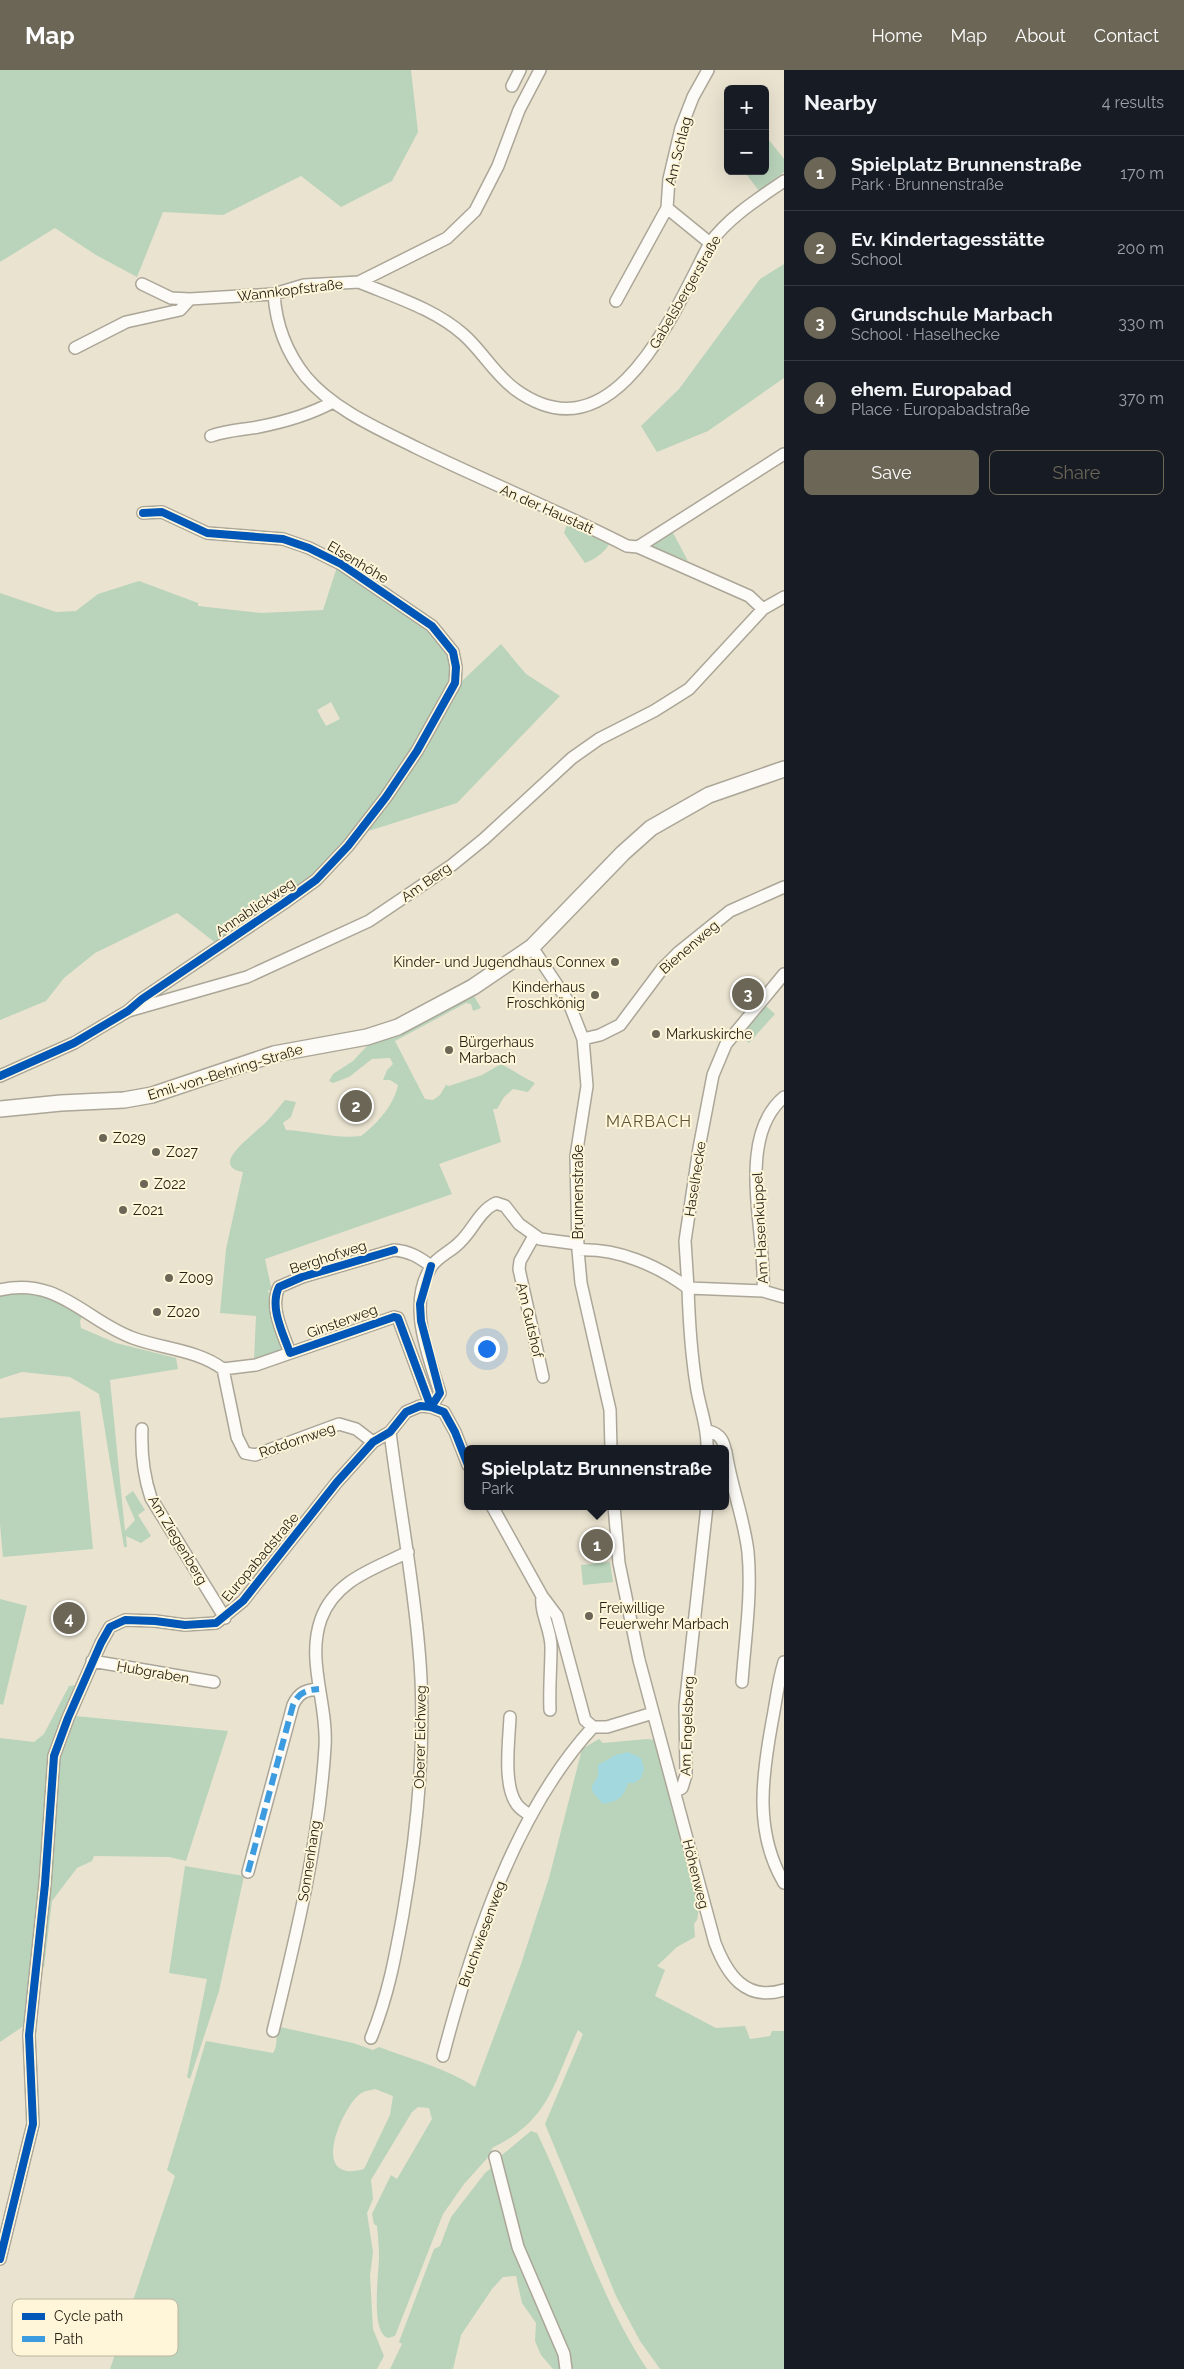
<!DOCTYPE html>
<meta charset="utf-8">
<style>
body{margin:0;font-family:Raleway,sans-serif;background:#20242c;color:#f1f3f6}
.controls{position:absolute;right:15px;top:15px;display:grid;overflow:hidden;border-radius:8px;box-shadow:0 5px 20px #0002}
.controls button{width:45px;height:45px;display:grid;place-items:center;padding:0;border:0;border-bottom:1px solid #363941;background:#171b24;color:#f1f3f6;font:25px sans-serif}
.you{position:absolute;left:486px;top:1278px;width:18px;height:18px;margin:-12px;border:4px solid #fff;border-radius:50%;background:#1a73e8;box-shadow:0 0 0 8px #1a73e833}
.badge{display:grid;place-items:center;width:32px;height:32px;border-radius:50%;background:#6b6656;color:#fff;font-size:16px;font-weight:700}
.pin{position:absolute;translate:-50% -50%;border:2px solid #fff;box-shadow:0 1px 5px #0006}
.popup{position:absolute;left:464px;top:1375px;width:265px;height:65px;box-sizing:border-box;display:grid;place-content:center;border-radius:8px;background:#171b24;filter:drop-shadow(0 1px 4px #0005);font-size:16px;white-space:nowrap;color:#9ea1a6}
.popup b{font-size:19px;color:#f1f3f6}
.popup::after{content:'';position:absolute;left:50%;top:100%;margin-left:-10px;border:10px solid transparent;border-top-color:#171b24}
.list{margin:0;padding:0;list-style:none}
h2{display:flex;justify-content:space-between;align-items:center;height:65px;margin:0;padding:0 20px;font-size:21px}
h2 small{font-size:16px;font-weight:400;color:#9ea1a6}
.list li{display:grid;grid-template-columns:32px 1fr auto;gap:15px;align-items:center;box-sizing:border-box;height:75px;padding:0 20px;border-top:1px solid #363941}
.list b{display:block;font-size:19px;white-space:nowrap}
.list p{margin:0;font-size:16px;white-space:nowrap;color:#9ea1a6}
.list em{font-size:16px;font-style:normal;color:#9ea1a6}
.actions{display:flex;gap:10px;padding:15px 20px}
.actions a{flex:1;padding:11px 0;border:1px solid #6b6656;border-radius:8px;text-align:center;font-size:18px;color:#6b6656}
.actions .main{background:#6b6656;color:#fff}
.map{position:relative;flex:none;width:784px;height:2299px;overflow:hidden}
header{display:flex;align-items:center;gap:30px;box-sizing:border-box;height:70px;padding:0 25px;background:#6b6656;color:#fff}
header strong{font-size:24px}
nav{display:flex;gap:28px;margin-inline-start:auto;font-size:18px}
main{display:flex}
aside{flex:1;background:#171b24}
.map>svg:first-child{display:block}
</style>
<header>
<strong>Map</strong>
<nav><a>Home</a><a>Map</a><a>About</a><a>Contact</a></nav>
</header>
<main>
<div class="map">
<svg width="784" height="2299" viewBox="0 0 784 2299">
<rect width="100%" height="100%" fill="#eae3d0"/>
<path fill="#b9d4bb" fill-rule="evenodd" d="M 0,0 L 411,0 L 418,62 L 392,111 L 341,137 L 301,106 L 223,145 L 163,142 L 137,207 L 96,185 L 55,158 L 0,192 Z
M 765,65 L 784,89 L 784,102 L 759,121 L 744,101 L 765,101 Z
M 784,194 L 784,308 L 708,361 L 657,382 L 641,356 L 679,319 L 760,209 Z
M 567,454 L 610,472 C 607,481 594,490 585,493 L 564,463 Z
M 672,461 L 688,491 L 653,477 L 652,474 Z
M 337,497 L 430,558 L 451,584 L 453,610 L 462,611 L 501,574 L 526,604 L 560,626 L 457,733 L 362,763 L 313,807 L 217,874 L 177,843 L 95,883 L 64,908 L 46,931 L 0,950 L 0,523 L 56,542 L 76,541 L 98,524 L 139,511 L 198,533 L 198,536 L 261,543 L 323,540 ZM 331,632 L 340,649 L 326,656 L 317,640 Z
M 474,926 L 481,938 L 473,941 L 471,934 L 466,933 L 395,971 L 425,1029 L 433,1030 L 440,1025 L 446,1015 L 449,1016 L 482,1005 L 501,994 C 513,1000 522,1007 535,1013 L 528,1022 L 513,1019 L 504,1027 L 497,1039 L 493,1039 L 501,1072 L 439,1094 L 452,1124 L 265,1189 L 272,1221 L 268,1220 L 282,1277 L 277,1282 L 254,1290 L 256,1246 L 220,1243 L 226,1179 L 243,1102 C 237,1101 229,1099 230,1091 C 232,1079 259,1060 267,1051 C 274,1044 279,1037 285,1030 L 296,1032 L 291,1047 L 283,1053 L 286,1060 C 311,1061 335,1069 361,1066 C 377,1054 394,1035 398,1015 L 390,1010 L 383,1010 L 387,1000 L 393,994 L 390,988 L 372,989 L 349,1007 L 333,1013 L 329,1011 L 333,1004 L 353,991 L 367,976 Z
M 766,936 L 775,944 L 749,973 L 739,965 Z
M 12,1223 L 39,1225 L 83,1244 L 80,1251 L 81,1258 L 116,1273 L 176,1288 L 178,1299 L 110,1310 L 125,1461 L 135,1450 L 125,1427 L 133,1421 L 145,1440 L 138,1445 L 151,1466 L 141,1473 L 126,1466 L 127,1477 L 124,1477 L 99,1324 L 70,1307 L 22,1302 L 0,1309 L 0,1225 Z
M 80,1341 L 93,1479 L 3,1487 L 0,1454 L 0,1348 Z
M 610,1492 L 613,1512 L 583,1515 L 581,1495 Z
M 0,1529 L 27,1536 L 3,1635 L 0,1634 Z
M 77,1615 L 65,1645 L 228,1661 L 186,1791 L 169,1787 L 94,1786 L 92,1791 L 77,1798 L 52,1831 L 44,1897 L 38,1896 L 28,1953 L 0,1972 L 0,1668 L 34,1672 L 44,1664 L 69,1616 Z
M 599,1669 L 603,1673 L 647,1669 L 656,1670 L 699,1838 L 697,1850 L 694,1854 L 695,1867 L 677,1877 L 657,1896 L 665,1900 L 655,1926 L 716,1958 L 745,1956 L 750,1969 L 770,1966 L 772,1961 L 784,1961 L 784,2299 L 660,2299 L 640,2271 L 616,2226 L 545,2054 L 583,1964 L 578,1960 C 553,2014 550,2050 492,2078 L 491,2084 L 464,2114 L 443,2144 L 395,2266 L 388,2268 C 370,2262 379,2203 379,2187 C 379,2177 378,2167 377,2156 L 374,2154 L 372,2144 L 391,2105 L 397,2109 L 432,2049 L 429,2038 L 418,2037 L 412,2042 L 371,2110 L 373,2129 L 367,2143 L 373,2182 L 370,2206 L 373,2259 L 384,2286 L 377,2299 L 110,2299 L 175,2106 L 167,2100 L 206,1971 L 273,1983 C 279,1975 274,1965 280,1957 L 353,1973 L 373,1980 L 379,1977 C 411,1989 446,1998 475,2017 L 520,1897 L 549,1808 L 582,1679 ZM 375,2019 L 393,2026 L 390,2045 L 364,2099 C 357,2101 348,2103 341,2099 C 320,2088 346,2034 360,2024 C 364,2021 371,2020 375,2019 Z
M 185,1796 L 244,1806 L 219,1921 L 190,2009 L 187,2007 L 207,1909 L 169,1903 Z
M 531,2061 L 537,2063 C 575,2141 599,2227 647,2299 L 553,2299 L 541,2285 L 535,2271 L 536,2253 L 522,2233 L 516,2206 L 503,2207 L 492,2219 L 461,2265 L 453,2299 L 390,2299 L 402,2274 L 399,2272 L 434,2179 L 440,2176 L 451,2147 L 485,2103 L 491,2098 L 494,2103 L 502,2085 Z"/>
<path fill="#a4d8df" d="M 628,1682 L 641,1688 L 644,1699 L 641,1708 L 634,1713 L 628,1713 C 624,1727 617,1732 603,1734 L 592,1721 L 592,1716 L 598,1706 L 598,1695 L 616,1685 Z"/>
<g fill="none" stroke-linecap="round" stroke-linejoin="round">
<defs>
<path id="minor" d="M 512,16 L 520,0
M 667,138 L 710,173
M 359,212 C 395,227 435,239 464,265 C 483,282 495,305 516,320 C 615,391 675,239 710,173 C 729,147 758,129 784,111
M 142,214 L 171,228 L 190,229 L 274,224 L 304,215 L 359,212 L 447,168 L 475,141 L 498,96 L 519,40 L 540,0
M 274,224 C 276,256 286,282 306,307 C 334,340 379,359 417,378 C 487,412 559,441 627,476 L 638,477 L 749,526 L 763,539
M 616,231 L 667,138 L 669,109 L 681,58 L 693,27 L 708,0
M 75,278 L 126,252 L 180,240 L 190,229
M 211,366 C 227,360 241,360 258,357 C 284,352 309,345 333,332
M 638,477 L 784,384
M 532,877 L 569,933 L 583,969 L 587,1016 L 576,1086 L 578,1180 L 581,1213 L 610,1340 L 611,1379
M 784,904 L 726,974 L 713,1005 L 699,1078 L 685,1171 L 688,1218 L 763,1221 L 784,1227
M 128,941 L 247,907 L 369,851 L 452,795 L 484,769 L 572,688 L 599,669 L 654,641 L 689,619 L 763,539 L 784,527
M 583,969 L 600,965 L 620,955 L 662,899 L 679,882 L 730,841 L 784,817
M 0,1006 L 74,973 L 128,941 L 142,929 L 284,833 L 316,810 L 348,776 L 386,727 L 417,681 L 455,613 L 456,597 L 453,582 L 432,556 L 341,494 L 309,478 L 283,469 L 207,463 L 162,442 L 143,443
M 534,1166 L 520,1191 L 519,1199 L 543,1307
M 578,1180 C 617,1178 657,1195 688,1218 C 689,1250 691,1282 696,1314 C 699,1337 708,1355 707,1379
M 0,1220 C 58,1206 86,1251 133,1268 C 163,1279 198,1280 223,1299 L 256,1295 L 394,1247 L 398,1248 L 431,1337
M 763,1221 C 767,1165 734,1069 784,1027
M 290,1283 C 283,1263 269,1237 279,1217 L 302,1207 L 394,1180 C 409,1181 419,1187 431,1196
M 223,1299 L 237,1367 L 245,1383 L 255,1385 L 339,1354 L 356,1359 L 373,1372
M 431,1337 L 440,1323 C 428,1284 407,1235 431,1197 C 437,1187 452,1181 460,1172 C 473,1160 479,1141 496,1133 L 505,1136 L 519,1154 L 540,1169 L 578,1174
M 142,1359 C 141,1383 143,1404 151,1428 L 225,1548
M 708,1361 C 718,1363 723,1368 725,1379
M 726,1382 C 731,1416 744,1448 748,1482 C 752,1525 745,1569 742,1612
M 492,1436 L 542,1526 L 557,1546 L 585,1650 L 593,1657 L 607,1657 L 653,1643
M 614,1436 L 619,1493 L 639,1590 L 715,1873 C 727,1904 745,1932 784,1920
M 542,1526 C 540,1544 551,1559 551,1577 C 551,1598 549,1619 550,1640
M 92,1591 L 214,1612
M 784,1592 C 778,1611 776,1632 772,1652 C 762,1707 754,1762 784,1813
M 510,1647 C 509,1670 503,1714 516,1733 C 519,1739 526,1742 531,1746
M 676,1721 L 682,1718 L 686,1705 L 685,1636 L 707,1436
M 248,1802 L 293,1635 C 299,1622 306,1620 319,1619
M 273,1961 C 296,1867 319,1773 325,1677 C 328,1634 306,1591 321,1549 C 335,1510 374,1499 408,1482
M 371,1968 C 388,1926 395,1888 403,1844 C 418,1757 427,1668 419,1580 C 413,1507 399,1435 390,1362
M 443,1986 C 472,1875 514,1743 593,1657
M 495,2087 L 518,2177 L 564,2284 L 566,2299
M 0,2189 L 33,2054 L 29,1965 L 45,1814 L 54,1686 L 68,1648 L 101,1573 L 110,1557 L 125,1550 L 155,1551 L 185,1555 L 216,1553 L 243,1531 L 337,1412 L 373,1372 L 390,1362 L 406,1342 L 420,1336 L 431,1337 L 444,1342 L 455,1362 L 468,1395"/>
<path id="major" d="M 0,1039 L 61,1033 L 124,1030 L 152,1025 L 274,984 L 367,967 L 398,957 L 473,917 L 532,877 L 623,783 L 651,758 L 709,725 L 784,699"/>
</defs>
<use href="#minor" stroke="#aba697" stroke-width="14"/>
<use href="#major" stroke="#aba697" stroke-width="18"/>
<use href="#minor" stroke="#fcfbf8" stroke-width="11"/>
<use href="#major" stroke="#fcfbf8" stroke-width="15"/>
<path stroke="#3c9cdf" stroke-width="6" stroke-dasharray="12 6" stroke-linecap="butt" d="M 248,1802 L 293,1635 C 299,1622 306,1620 319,1619"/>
<defs>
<path id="cycleway" d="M 0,1006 L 74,973 L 128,941 L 142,929 L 284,833 L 316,810 L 348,776 L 386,727 L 417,681 L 455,613 L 456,597 L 453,582 L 432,556 L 341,494 L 309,478 L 283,469 L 207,463 L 162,442 L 143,443
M 394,1180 L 302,1207 L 279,1217 C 269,1237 283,1263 290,1283 L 394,1247 L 398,1248 L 431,1337
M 431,1337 L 440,1323 L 421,1251 L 420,1234 L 431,1196
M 0,2189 L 33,2054 L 29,1965 L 45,1814 L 54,1686 L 68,1648 L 101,1573 L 110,1557 L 125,1550 L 155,1551 L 185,1555 L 216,1553 L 243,1531 L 337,1412 L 373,1372 L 390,1362 L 406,1342 L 420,1336 L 431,1337 L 444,1342 L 455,1362 L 468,1395"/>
</defs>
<use href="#cycleway" stroke="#fff6da" stroke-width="11"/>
<use href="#cycleway" stroke="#0057b8" stroke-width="8"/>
</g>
<g fill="#6b6656" stroke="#fff6da" stroke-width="2">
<circle cx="615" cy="892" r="5"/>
<circle cx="595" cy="925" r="5"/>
<circle cx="656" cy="964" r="5"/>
<circle cx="449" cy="980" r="5"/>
<circle cx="103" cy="1068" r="5"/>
<circle cx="156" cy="1082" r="5"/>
<circle cx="144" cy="1114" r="5"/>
<circle cx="123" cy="1140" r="5"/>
<circle cx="169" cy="1208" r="5"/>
<circle cx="157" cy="1242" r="5"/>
<circle cx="589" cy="1546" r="5"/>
</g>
<g text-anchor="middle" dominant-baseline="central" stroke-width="4" stroke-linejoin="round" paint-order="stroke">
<g font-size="14" fill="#262215" stroke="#fff6da">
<text transform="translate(678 81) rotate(-76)">Am Schlag</text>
<text transform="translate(290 220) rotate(-7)">Wannkopfstraße</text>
<text transform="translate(685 222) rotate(-60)">Gabelsbergerstraße</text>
<text transform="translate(547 439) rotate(24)">An der Haustatt</text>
<text transform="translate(358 492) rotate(31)">Elsenhöhe</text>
<text transform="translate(426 812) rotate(-35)">Am Berg</text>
<text transform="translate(255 837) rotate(-34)">Annablickweg</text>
<text transform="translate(689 877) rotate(-41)">Bienenweg</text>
<text transform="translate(225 1002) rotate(-17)">Emil-von-Behring-Straße</text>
<text transform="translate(695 1109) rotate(-81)">Haselhecke</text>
<text transform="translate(578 1122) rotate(-90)">Brunnenstraße</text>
<text transform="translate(760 1158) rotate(-93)">Am Hasenküppel</text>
<text transform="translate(328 1187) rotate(-18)">Berghofweg</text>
<text transform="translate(530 1250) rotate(77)">Am Gutshof</text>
<text transform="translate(342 1251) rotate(-20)">Ginsterweg</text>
<text transform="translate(297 1370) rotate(-19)">Rotdornweg</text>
<text transform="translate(178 1470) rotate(59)">Am Ziegenberg</text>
<text transform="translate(260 1487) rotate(-50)">Europabadstraße</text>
<text transform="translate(153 1602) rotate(10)">Hubgraben</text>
<text transform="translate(687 1656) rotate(-88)">Am Engelsberg</text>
<text transform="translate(420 1667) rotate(-89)">Oberer Eichweg</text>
<text transform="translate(309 1791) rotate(-81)">Sonnenhang</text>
<text transform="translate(696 1804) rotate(76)">Höhenweg</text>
<text transform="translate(482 1864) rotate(-70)">Bruchwiesenweg</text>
</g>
<g font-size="14" fill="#262215" stroke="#fff6da" text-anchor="start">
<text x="605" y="892" text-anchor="end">Kinder- und Jugendhaus Connex</text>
<text x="585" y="917" text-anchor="end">Kinderhaus<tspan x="585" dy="16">Froschkönig</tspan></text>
<text x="666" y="964">Markuskirche</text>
<text x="459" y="972">Bürgerhaus<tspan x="459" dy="16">Marbach</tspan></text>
<text x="113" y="1068">Z029</text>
<text x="166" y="1082">Z027</text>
<text x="154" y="1114">Z022</text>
<text x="133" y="1140">Z021</text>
<text x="179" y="1208">Z009</text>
<text x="167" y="1242">Z020</text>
<text x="599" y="1538">Freiwillige<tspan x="599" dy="16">Feuerwehr Marbach</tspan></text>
</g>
<g font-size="16" letter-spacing="1" fill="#5f5536" stroke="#fff6da">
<text x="649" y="1051">MARBACH</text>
</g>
</g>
<rect x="12" y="2229" width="166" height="57" rx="8" fill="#fff6da" stroke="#beb69f" stroke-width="1"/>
<rect x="22" y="2243" width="23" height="7" fill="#0057b8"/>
<rect x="22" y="2266" width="23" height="6" fill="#3c9cdf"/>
<g font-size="14" fill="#262215">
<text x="54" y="2251">Cycle path</text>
<text x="54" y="2274">Path</text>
</g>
</svg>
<div class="controls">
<button>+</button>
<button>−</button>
</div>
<div class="you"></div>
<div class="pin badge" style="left:597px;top:1475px">1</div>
<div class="popup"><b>Spielplatz Brunnenstraße</b>Park</div>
<div class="pin badge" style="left:356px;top:1036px">2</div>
<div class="pin badge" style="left:748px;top:924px">3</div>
<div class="pin badge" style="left:69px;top:1548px">4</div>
</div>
<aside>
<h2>Nearby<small>4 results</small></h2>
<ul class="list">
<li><span class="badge">1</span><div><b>Spielplatz Brunnenstraße</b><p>Park · Brunnenstraße</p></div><em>170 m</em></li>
<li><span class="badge">2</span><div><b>Ev. Kindertagesstätte</b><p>School</p></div><em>200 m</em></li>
<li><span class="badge">3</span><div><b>Grundschule Marbach</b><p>School · Haselhecke</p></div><em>330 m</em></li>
<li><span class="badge">4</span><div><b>ehem. Europabad</b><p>Place · Europabadstraße</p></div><em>370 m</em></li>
</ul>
<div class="actions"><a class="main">Save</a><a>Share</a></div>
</aside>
</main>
